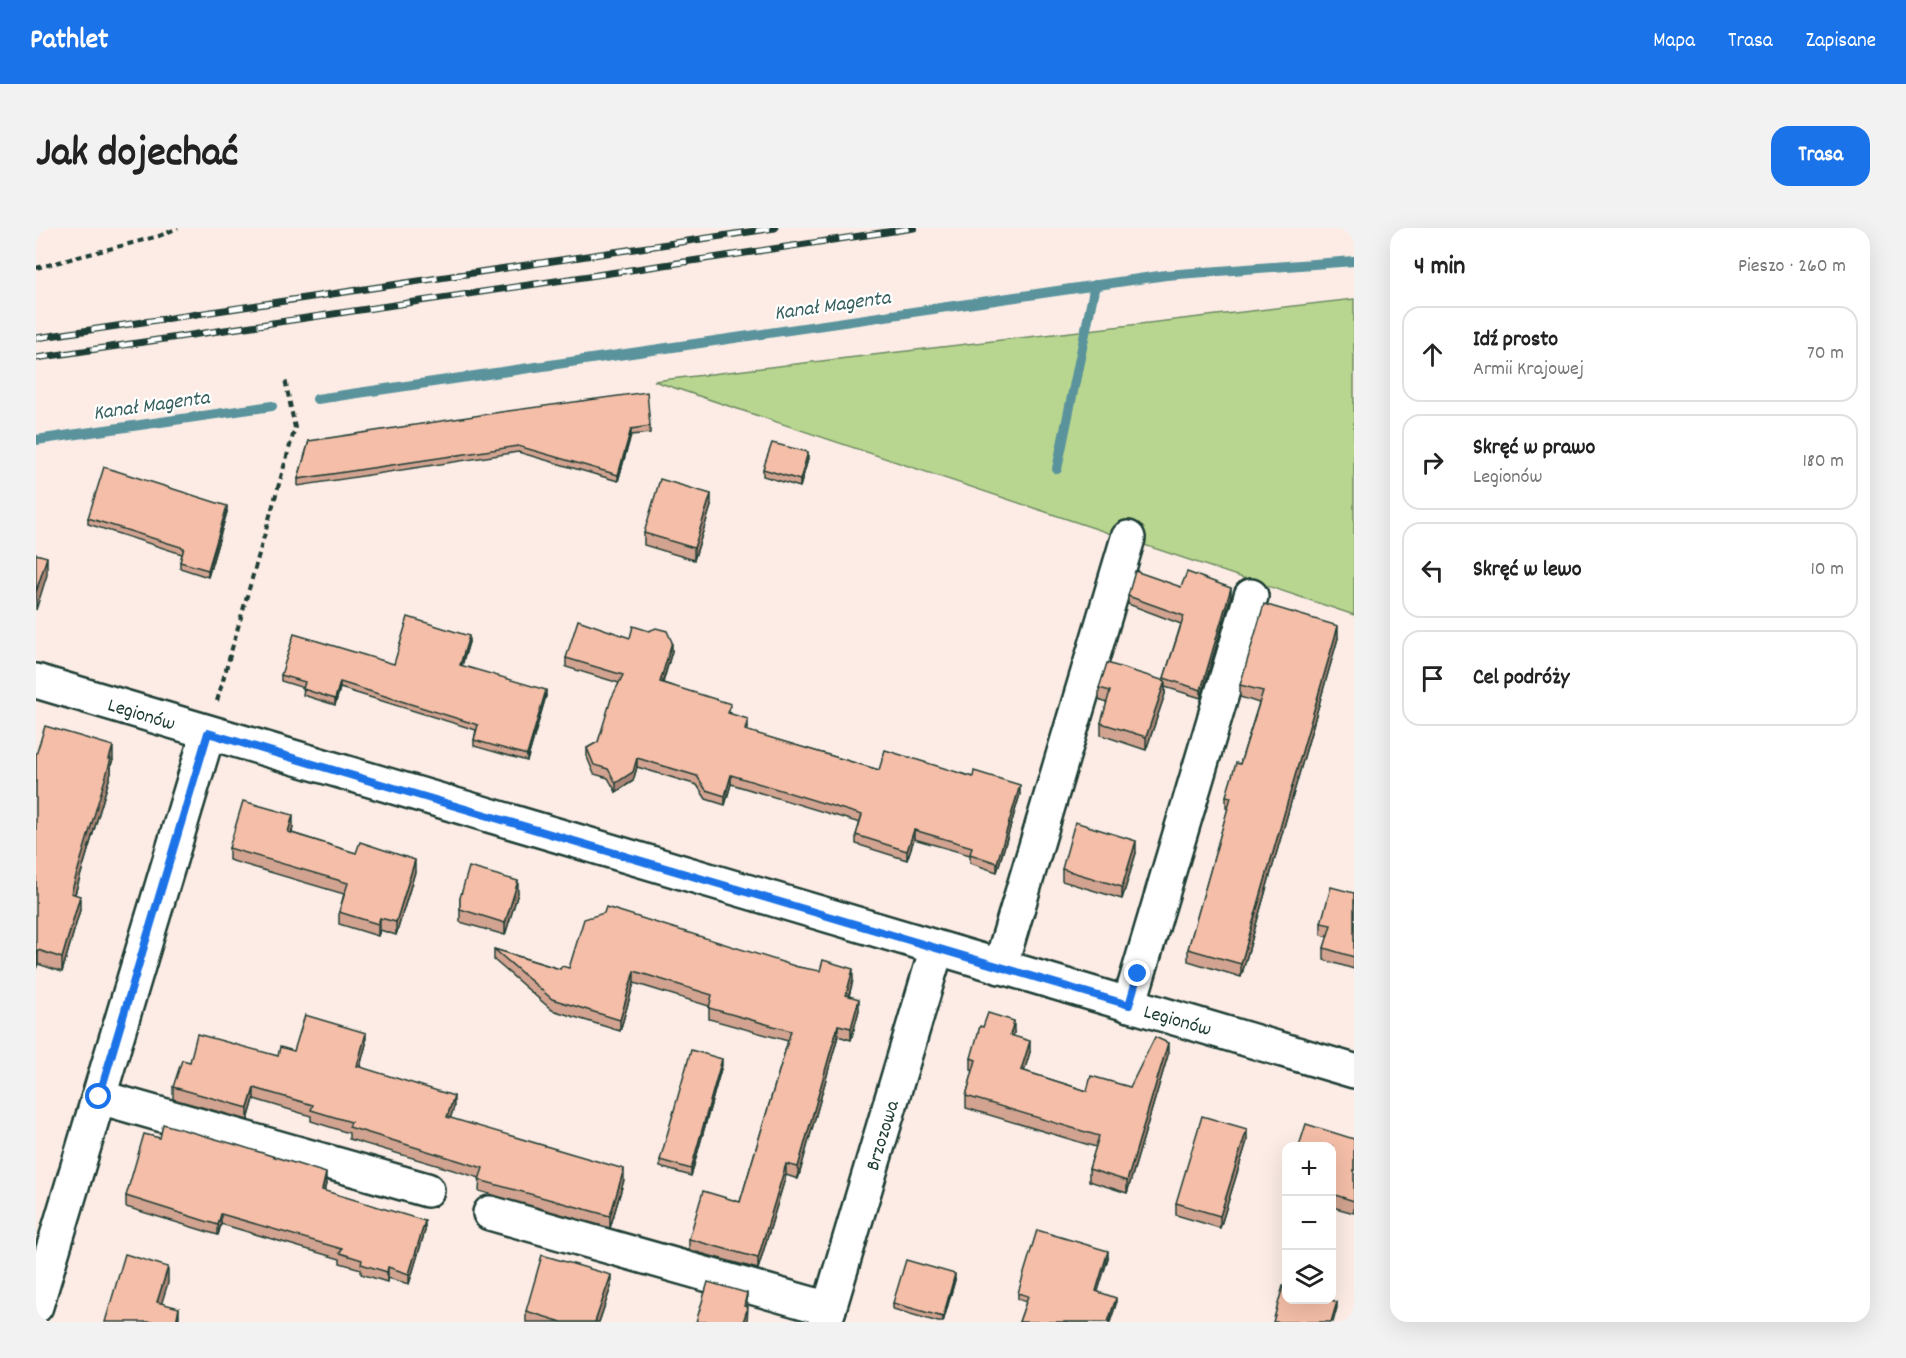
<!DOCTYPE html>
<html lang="pl">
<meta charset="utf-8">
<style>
body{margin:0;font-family:Dekko,sans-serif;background:#f2f2f2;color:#222}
.controls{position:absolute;right:18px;bottom:18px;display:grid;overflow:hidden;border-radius:12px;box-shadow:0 6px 24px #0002}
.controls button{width:54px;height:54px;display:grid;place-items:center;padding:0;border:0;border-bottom:2px solid #e0e0e0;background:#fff;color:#222;font:30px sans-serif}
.stop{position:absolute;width:18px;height:18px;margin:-14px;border:4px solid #1a73e8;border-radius:50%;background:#fff}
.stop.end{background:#1a73e8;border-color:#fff;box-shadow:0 2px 6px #0008}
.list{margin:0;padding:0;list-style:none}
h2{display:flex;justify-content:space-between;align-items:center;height:78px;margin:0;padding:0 24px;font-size:26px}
h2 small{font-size:20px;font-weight:400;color:#767676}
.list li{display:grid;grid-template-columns:39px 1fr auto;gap:18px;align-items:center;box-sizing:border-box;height:96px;margin:0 12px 12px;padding:0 12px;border:2px solid #e0e0e0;border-radius:18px}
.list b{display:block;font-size:22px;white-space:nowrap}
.list p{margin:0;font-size:20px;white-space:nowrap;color:#767676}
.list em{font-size:20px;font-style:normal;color:#767676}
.icon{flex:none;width:33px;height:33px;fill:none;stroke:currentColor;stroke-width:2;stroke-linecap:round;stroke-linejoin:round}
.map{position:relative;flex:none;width:1318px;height:1094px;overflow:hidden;border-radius:18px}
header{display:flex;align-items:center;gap:36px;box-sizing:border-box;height:84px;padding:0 30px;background:#1a73e8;color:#fff}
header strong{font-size:28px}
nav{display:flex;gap:33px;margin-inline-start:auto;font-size:21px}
.intro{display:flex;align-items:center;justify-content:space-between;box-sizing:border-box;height:144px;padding:0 36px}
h1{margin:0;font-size:42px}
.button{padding:15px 27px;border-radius:18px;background:#1a73e8;color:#fff;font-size:21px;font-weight:700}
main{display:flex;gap:36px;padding:0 36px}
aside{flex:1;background:#fff;border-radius:18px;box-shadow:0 6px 24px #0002}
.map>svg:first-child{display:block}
.green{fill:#b8d68f;stroke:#6c8a62;stroke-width:1.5}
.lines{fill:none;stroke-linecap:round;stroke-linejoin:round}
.stream{stroke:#5a939c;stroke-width:10}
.minor-casing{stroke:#1f3d34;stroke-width:38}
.path{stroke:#1f3d34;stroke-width:4;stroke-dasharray:6 4.5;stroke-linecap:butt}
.minor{stroke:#fff;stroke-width:33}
.rail-casing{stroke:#1f3d34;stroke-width:7}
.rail{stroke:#fff;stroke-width:4.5;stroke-dasharray:14;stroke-linecap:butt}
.wall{fill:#d2a390;stroke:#1f3d34;stroke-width:1.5}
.shaded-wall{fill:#ab8576;stroke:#1f3d34;stroke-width:1.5}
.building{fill:#f4bea8;stroke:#1f3d34;stroke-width:1.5}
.route{stroke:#1a73e8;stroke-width:8}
.labels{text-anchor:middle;stroke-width:4.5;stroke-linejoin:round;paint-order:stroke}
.street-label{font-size:20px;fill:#1f3d34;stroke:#fff}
.water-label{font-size:21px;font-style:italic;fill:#38615f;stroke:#fff}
</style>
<header>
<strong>Pathlet</strong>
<nav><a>Mapa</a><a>Trasa</a><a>Zapisane</a></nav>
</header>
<div class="intro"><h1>Jak dojechać</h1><a class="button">Trasa</a></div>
<main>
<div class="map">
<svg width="1318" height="1094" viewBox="0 0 1318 1094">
<rect width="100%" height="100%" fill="#fcece5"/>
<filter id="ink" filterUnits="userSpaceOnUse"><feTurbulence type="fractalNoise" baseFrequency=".0167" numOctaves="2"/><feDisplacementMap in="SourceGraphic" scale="12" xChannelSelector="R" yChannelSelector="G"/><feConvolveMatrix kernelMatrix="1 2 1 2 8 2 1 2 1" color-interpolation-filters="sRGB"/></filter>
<g filter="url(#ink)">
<path class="green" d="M1318,71V387L618,153L717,141Z"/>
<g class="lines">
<g class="stream">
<path d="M281,171L1130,47L1318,33"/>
<path d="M0,212L236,178"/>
<path d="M1021,241L1059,57"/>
</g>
<g class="minor-casing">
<g id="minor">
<path d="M0,453L1318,843"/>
<path d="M964,739L1092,310"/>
<path d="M1093,777L1215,368"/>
<path d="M63,869L391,962"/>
<path d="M454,985L793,1081"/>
<path d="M0,1078L172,505"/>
<path d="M789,1094L901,720"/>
</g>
</g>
<g class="path">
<path d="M0,40L123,8L142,0"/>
<path d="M181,473L259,200L249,151"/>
</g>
<use href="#minor" class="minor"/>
<g class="rail-casing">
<g id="rail">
<path d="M0,110L739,0"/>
<path d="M0,130L878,0"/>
</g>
</g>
<use href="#rail" class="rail"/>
</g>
<g class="wall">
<path d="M614,198V205L595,207L582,253L482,224L262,258V251L273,213Z"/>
<path d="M772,231L764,259L727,248V241Z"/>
<path d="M675,278L658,332L608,317V305Z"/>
<path d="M191,284L172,349L144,340V334L146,326L52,296V290Z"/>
<path d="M1145,359L1195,368L1165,470L1129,459V466L1110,522L1065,507V495L1071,475L1063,472V460L1128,453V450L1145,396L1092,376V368Z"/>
<path d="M594,410L636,423L627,455L695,485V486L712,500L711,503L843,542L984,566L961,644L934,635V627L878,611L871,632L820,616V607L824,595L695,556L689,577L670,571L661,557L601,539L597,553L580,564L572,550L558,546L551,529V520L562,514L583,455L530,439V430Z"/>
<path d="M1302,410L1205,749L1152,733V721L1192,581L1190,580V568L1204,536L1223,475L1204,469V457Z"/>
<path d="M433,414L426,438L510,468L491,533L438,518V512L440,502L304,460L299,477L267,467L268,460L245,453V447L358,436Z"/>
<path d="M0,527L77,532L75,537V545L39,666L44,682L26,744L2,736Z"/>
<path d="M257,599L256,605L379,644L360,707L344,702L342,708L303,696V684L308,666L193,632V620Z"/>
<path d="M1100,625L1086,671L1026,653V641Z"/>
<path d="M482,665L469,707L424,694V670Z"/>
<path d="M1318,665V741L1288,732V720L1292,709L1285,707V695Z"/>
<path d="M458,721L524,741L762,739L817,752L813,768L823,782L815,812L802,808L762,951L750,947L722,1041L653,1022V1011L704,974L752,813L673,791V778L598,755L584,803L516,782L458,732Z"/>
<path d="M978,805L977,808L994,824L988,843L1051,863L1094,859L1132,827L1091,965L1053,953V941L1060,919L930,880V868L937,843L935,842V830Z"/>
<path d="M330,816L324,839L418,879L414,890L588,952L574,1000L443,963L444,950L313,911V905L275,893V888L218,871L212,892L137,871V859L154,834L242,828L258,823Z"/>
<path d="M686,837L655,948L624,939V932Z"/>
<path d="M124,910L290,956L288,963L389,1003L373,1056L352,1050L351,1054L325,1046V1041L304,1035V1031L185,996L182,1007L90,979V968Z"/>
<path d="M1318,911V985L1296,979V918Z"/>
<path d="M1211,913L1184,1000L1140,987V975Z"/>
<path d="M1072,1030L1061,1064L1080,1076L1074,1094H983L990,1074L982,1071V1065Z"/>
<path d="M919,1052L907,1094H902L857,1081V1075Z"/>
<path d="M575,1059L563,1094H490V1083Z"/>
</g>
<g class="shaded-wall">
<path d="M595,201V207L582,253V247Z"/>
<path d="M772,224V231L764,259V252Z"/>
<path d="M675,266V278L658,332V320Z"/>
<path d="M191,278V284L172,349V342Z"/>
<path d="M11,329V347L0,382V364Z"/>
<path d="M1195,360V368L1165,470V462Z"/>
<path d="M1302,398V410L1205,749V736Z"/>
<path d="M433,408V414L424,443V437Z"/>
<path d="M636,414V423L624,463V454Z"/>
<path d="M1129,453V466L1110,522V509Z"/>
<path d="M304,454V460L299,477V471Z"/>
<path d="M510,462V468L491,533V527Z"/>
<path d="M712,491V500L709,511V502Z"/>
<path d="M77,518V532L75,537V545L35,679V665Z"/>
<path d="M601,530V539L597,553L580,564V555Z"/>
<path d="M695,547V556L689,577V568Z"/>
<path d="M984,557V566L961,644V635Z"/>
<path d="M257,587V599L252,617V604Z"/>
<path d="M878,602V611L871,632V623Z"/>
<path d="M1100,613V625L1086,671V659Z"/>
<path d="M379,632V644L360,707V694Z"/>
<path d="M482,653V665L469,707V695Z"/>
<path d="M44,668V682L26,744V730Z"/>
<path d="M344,690V702L342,708V696Z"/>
<path d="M2,722V736L0,741V727Z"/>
<path d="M817,741V752L810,778V767Z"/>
<path d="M598,743V755L584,803V792Z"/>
<path d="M823,771V782L815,812V800Z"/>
<path d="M978,793V805L974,819V807Z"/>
<path d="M802,797V808L762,951V939Z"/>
<path d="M330,805V816L321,849V838Z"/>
<path d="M994,813V824L985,854V842Z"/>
<path d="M1132,815V827L1091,965V953Z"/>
<path d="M686,831V837L655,948V941Z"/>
<path d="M218,860V871L212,892V880Z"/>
<path d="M418,868V879L411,901V889Z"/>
<path d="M1211,901V913L1184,1000V988Z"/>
<path d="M750,936V947L722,1041V1030Z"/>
<path d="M588,941V952L574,1000V988Z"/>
<path d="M290,945V956L286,972V962Z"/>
<path d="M185,986V996L182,1007V997Z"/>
<path d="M389,993V1003L373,1056V1046Z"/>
<path d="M1072,1023V1030L1060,1070V1063Z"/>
<path d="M132,1039V1055L121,1090V1074Z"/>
<path d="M352,1039V1050L351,1054V1044Z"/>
<path d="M919,1046V1052L907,1094V1089Z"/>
<path d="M575,1047V1059L563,1094H559Z"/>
<path d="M711,1065V1077L708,1090V1078Z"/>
<path d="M1080,1070V1076L1074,1094H1072Z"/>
<path d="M1301,1074V1080L1297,1094H1295Z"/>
<path d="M712,1079L711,1094H707Z"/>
<path d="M143,1080V1094H140Z"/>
</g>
<g class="building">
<path d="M611,164L614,198L595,201L582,247L482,218L262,251L273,213L465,184Z"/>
<path d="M736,215L772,224L764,252L727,241Z"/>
<path d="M68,239L191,278L172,342L144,334L148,320L52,290Z"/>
<path d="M624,251L675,266L658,320L608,305Z"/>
<path d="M0,326L11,329L0,364Z"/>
<path d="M1099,343L1145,359L1151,344L1195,360L1165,462L1128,450L1148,388L1092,368Z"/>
<path d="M1228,376L1302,398L1205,736L1152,721L1195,569L1190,568L1200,535L1204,536L1227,463L1204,457Z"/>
<path d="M372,389L433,408L424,437L510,462L491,527L438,512L442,497L304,454L299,471L267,461L269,454L245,447L258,406L358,436Z"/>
<path d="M542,392L594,410L597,398L613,403L620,400L631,403L636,414L624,454L695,476L692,485L712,491L709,502L843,542L849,522L937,549L938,543L984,557L961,635L934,626L936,619L878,602L871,623L820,607L826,587L695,547L689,568L670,562L661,548L601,530L597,544L580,555L572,541L558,537L551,520L562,514L575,471L587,447L530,430Z"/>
<path d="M1071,435L1129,453L1110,509L1065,495L1074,463L1063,460Z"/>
<path d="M9,498L77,518L73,531H75L35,665L44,668L26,730L2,722L0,727V527Z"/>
<path d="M207,573L257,587L252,604L320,625L324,614L379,632L360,694L344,690L342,696L303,684L312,655L193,620Z"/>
<path d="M1039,594L1100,613L1086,659L1026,641Z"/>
<path d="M433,639L482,653L469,695L424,681V670Z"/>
<path d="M1295,659L1318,665V729L1288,720L1295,697L1285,695Z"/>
<path d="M570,679L762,739L784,743L787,732L817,741L810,767L823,771L815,800L802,797L762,939L750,936L722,1030L653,1011L667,963L704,974L755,803L673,780L676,767L598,743L584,792L516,771L458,721L524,741L526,738L533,740L548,691L568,685Z"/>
<path d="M952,785L978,793L974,807L994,813L985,842L1051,863L1055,848L1094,859L1119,809L1132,815L1091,953L1053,941L1063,908L930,868L940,832L935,830L944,798L947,799Z"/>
<path d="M269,787L330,805L321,838L418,868L411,889L588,941L574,988L443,952L447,940L313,899L315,894L275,882L277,877L218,860L212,880L137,859L146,832L154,834L161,806L242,828L244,819L258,823Z"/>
<path d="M655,822L686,831L655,941L624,932Z"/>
<path d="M1166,888L1211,901L1184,988L1140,975Z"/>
<path d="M127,896L201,917L290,945L286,962L389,993L373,1046L352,1039L351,1044L325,1036L326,1032L304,1025L306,1021L185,986L182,997L90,968L108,906L124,910Z"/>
<path d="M1270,896L1318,911V973L1296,966V918H1263Z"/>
<path d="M1001,1002L1072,1023L1060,1063L1080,1070L1072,1094H983L992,1068L982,1065Z"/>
<path d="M89,1026L132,1039L121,1074L143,1080L140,1094H69Z"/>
<path d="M506,1027L575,1047L559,1094H526L490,1083Z"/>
<path d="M870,1032L919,1046L907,1089L857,1075Z"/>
<path d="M672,1054L711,1065L708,1078L712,1079L707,1094H660Z"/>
<path d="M1247,1058L1251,1059V1071H1293L1301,1074L1295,1094H1237Z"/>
</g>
</g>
<g class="lines" filter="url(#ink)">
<path class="route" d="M63,869L172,505L1093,777L1102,746"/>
</g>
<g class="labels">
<g class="street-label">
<text transform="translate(106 485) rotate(17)" y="7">Legionów</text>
<text transform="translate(1142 791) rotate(16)" y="7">Legionów</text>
<text transform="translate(845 907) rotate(-73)" y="7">Brzozowa</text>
</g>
<g class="water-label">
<text transform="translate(796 76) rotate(-8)" y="7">Kanał Magenta</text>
<text transform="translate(115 176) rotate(-8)" y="7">Kanał Magenta</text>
</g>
</g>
</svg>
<div class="controls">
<button>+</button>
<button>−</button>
<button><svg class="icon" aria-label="layers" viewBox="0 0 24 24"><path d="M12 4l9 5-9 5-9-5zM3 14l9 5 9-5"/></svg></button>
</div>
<div class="stop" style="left:63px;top:869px"></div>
<div class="stop end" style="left:1102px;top:746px"></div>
</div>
<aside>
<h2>4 min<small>Pieszo · 260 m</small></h2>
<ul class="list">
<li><svg class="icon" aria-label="ahead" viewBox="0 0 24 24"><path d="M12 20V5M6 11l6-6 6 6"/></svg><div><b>Idź prosto</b><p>Armii Krajowej</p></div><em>70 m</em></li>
<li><svg class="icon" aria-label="right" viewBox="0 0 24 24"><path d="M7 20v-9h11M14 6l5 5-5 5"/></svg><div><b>Skręć w prawo</b><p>Legionów</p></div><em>180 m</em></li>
<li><svg class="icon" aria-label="left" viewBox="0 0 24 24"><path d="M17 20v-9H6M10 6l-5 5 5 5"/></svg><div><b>Skręć w lewo</b></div><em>10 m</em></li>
<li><svg class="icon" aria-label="arrive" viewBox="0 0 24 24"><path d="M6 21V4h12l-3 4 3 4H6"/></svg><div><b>Cel podróży</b></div></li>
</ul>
</aside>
</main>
